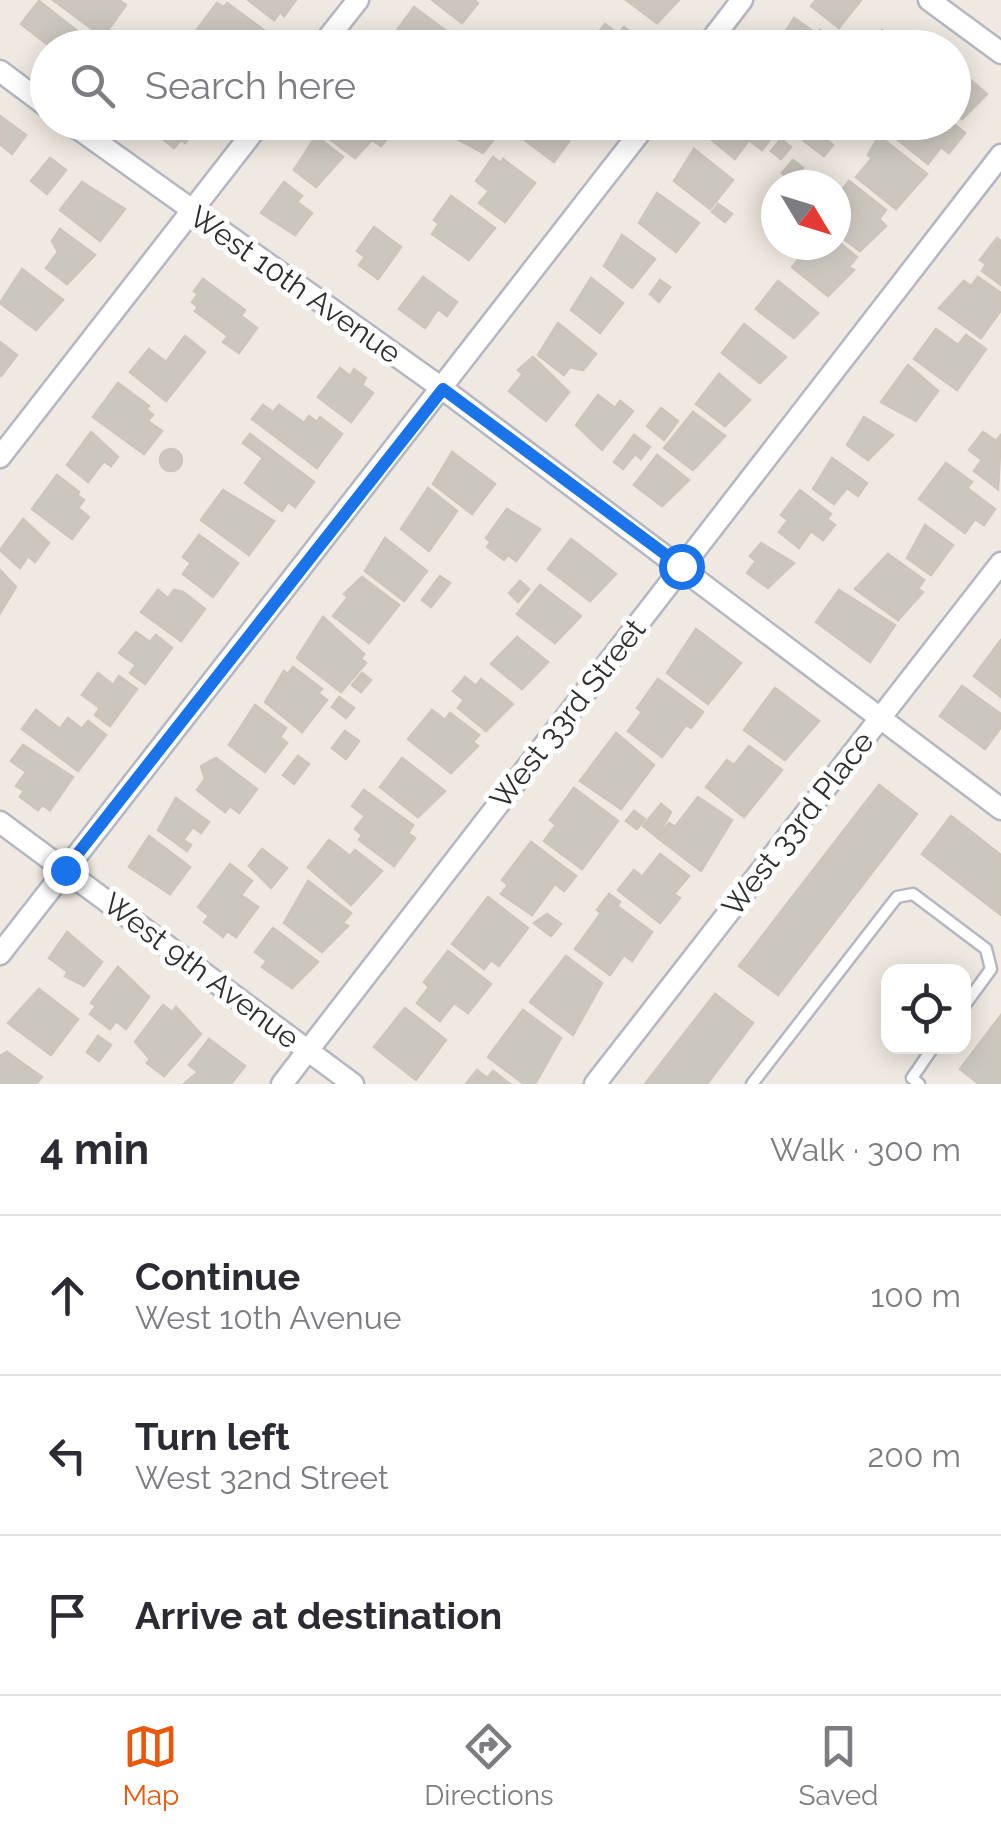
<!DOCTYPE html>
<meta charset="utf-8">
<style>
body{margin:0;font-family:Raleway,sans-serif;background:#f2f2f3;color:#2b2b33}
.controls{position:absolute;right:30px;bottom:30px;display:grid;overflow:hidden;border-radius:20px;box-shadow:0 5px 25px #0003}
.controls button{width:90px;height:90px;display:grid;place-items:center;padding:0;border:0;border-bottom:2px solid #e1e1e2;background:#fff;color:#2b2b33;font:50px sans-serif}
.compass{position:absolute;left:761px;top:170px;width:90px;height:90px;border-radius:50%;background:#fff;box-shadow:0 5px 25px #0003;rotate:128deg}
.stop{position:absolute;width:30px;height:30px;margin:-22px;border:8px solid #1a73e8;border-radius:50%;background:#fff}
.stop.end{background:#1a73e8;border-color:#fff;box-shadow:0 2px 10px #0008}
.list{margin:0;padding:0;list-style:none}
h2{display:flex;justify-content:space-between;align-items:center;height:130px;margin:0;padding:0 40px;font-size:42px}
h2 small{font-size:32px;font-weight:400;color:#7c7c81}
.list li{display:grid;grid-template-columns:65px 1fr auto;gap:30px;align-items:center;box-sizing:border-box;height:160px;padding:0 40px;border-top:2px solid #e1e1e2}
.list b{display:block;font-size:38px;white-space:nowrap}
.list p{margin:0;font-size:32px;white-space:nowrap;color:#7c7c81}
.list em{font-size:32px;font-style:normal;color:#7c7c81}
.icon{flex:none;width:55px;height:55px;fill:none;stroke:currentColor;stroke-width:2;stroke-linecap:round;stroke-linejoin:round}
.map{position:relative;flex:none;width:1001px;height:1084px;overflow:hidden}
.search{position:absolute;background:#fff;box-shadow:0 5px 25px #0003;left:30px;right:30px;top:30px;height:110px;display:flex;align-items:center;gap:25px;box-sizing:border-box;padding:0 35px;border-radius:55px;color:#7c7c81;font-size:38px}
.sheet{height:610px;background:#fff}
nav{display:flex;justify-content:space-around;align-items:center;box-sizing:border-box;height:140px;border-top:2px solid #e1e1e2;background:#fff;font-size:28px;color:#7c7c81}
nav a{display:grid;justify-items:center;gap:5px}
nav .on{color:#ea580c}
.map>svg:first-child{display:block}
.building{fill:#cbc7bf;stroke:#cbc5ba;stroke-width:2.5}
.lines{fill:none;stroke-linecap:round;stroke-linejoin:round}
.lane-casing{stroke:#b4b7c1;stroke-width:15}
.street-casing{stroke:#b4b7c1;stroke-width:25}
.lane{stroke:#fff;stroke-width:10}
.street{stroke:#fff;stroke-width:20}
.route{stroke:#1a73e8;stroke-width:12}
.labels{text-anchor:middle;stroke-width:10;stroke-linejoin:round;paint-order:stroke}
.street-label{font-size:30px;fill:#2e2e2e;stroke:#fff}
</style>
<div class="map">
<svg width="1001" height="1084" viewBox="0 0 1001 1084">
<rect width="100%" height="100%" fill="#efe9e1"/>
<g class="building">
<path d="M53,0H119L126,5L103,37Z"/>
<path d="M248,0H296L284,16L280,12L274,20Z"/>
<path d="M432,0H475L478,3L462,23Z"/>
<path d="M626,0H679L657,23Z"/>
<path d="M816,0H861L839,28L811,6Z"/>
<path d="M39,1L95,45L94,48H52L21,24Z"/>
<path d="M217,3L224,7L227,3L269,34L259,48H219L196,31Z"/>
<path d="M414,7L469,48H397L399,43L392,37Z"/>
<path d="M794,18L817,34L820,30L838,44L776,48Z"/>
<path d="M605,24L618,34L624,27L646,44L643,48H593L589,45Z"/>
<path d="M882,30L900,44L903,40L912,48H869Z"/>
<path d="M954,66L987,94L962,119L954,113Z"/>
<path d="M0,116L26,135L12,154L0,144Z"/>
<path d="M142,122H201L185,143L181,140L174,148Z"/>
<path d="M332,122H390L396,127L381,146L372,140L355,158L323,134Z"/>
<path d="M463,122H483L498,134L483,153L452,136Z"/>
<path d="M521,122H545L569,141L554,162L514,132Z"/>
<path d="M717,122H770L778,129L762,150L749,140L735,159L707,136Z"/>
<path d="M896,122H951L965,133L949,153L941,147L928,164L888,132Z"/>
<path d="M813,130L833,145L824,156L804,141Z"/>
<path d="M316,136L343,157L316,187L294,170Z"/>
<path d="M879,136L927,174L896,209L856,177L872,158L868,155Z"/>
<path d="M781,139L791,147L781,159L771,151Z"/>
<path d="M694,149L733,180L710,209L674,181Z"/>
<path d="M493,157L501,163L503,159L535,183L505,222L479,203L489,191L476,181Z"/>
<path d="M50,158L66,170L47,194L31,181Z"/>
<path d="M793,160L803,168L792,181L782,173Z"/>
<path d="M849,181L886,210L879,219L886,226L860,251L836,233V189L842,190Z"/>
<path d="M82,182L125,209L100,241L60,210Z"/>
<path d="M284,182L302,196L297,202L312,213L295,235L261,213Z"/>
<path d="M657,193L699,223L676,252L639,223Z"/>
<path d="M451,196L495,228L469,260L432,234L439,224L434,220Z"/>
<path d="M718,204L732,214L725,222L712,212Z"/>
<path d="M374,227L401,247L378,279L359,265L365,257L357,251Z"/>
<path d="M60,229L95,255L67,284L46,268L58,252L52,241Z"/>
<path d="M622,235L655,259L632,288L604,266Z"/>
<path d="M997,238L1001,241V285L982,271L986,264L980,260Z"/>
<path d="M836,240L857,257L849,267L854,270L828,296L792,267L805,252L796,245H836Z"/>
<path d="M22,269L63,300L36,330L0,303Z"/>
<path d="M423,277L457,302L447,316L438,309L425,328L399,309Z"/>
<path d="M978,277L1001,293V310L981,338L939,308L964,281L971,286Z"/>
<path d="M591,278L623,303L600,333L571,310Z"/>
<path d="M203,279L245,310L241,316L257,328L239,353L223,342L228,336L195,311L198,307L192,302L198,294L194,291Z"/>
<path d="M660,280L670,287L659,302L650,294Z"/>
<path d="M778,281L818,313L794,338L756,309Z"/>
<path d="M558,323L596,354L583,370L570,367L564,375L538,355Z"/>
<path d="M744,324L786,357L760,383L722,353Z"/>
<path d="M936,329L958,345L966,335L986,349L957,390L914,359Z"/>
<path d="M185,336L205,352L166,401L130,372L149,349L166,362Z"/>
<path d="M0,342L17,355L1,376L0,375Z"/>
<path d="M533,357L569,392L546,421L509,391L523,374L518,370Z"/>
<path d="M908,365L938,391L916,421L881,402Z"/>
<path d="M340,368L350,376L354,369L366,378L362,385L373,393L351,422L318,397Z"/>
<path d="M719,374L750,400L725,426L696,404Z"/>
<path d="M118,383L149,406L146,409L153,415L148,421L162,431L144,454L93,417Z"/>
<path d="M598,395L615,408L620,401L633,411L602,450L576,425Z"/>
<path d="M263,405L273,412L279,405L304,423L309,416L317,422L320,417L342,434L317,468L252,419Z"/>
<path d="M661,408L678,421L664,440L647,426Z"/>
<path d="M693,412L725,436L693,470L664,448Z"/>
<path d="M864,417L893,435L868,460L847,445Z"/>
<path d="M91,432L118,457L111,466L104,461L88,482L67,465Z"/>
<path d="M983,432L996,441L1001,435L998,489L974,471L982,460L969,450Z"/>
<path d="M250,434L314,482L295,507L288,502L282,511L245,483L263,458L243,443Z"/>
<path d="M634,435L650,447L641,459L635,454L623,469L614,462Z"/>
<circle cx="171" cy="460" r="11"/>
<path d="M452,452L495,484L472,514L433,484Z"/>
<path d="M657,455L689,480L662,506L634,485Z"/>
<path d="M832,458L867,483L858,496L847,488L834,504L813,489Z"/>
<path d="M946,463L972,482L967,488L995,509L984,525L975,519L965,533L919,499Z"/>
<path d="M57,475L79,492L77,495L84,500L78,508L89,517L72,539L32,509Z"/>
<path d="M428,488L457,511L429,551L401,529Z"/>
<path d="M223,490L274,521L249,555L201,520Z"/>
<path d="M800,490L831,514L827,519L835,525L823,540L811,531L799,548L779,532L788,520L781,515Z"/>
<path d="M507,509L540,529L516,561L508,555L504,560L487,547L491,542L486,538Z"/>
<path d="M23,519L49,543L35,562L28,556L20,568L0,550Z"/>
<path d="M925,525L953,545L931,575L907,558Z"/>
<path d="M199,535L238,563L213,597L183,574L191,563L183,557Z"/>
<path d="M385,538L427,571L404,601L365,571Z"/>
<path d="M571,539L616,574L590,601L548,569Z"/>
<path d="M761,543L794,563L768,588L747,573L756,561L750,556Z"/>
<path d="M888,554L924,580L918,589L923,592L898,620L855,589Z"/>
<path d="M0,570L16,587L0,613Z"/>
<path d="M440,576L450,583L431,607L422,600Z"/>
<path d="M362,577L399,605L369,643L333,616L348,597L344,594Z"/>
<path d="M520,581L529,589L518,602L509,593Z"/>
<path d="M540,585L581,616L555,643L517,614Z"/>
<path d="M158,590L168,598L174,590L183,592L205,609L181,641L141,612Z"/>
<path d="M839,590L895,625L870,662L816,622Z"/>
<path d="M323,617L364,654L361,659L366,663L341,692L297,658Z"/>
<path d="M696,629L741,663L708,704L667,673Z"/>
<path d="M136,632L150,642L156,635L172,648L145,684L130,673L136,665L119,653Z"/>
<path d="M517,637L548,662L522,689L491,664Z"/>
<path d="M1001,640V697L974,676Z"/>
<path d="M293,667L322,689L318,693L327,700L302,732L265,702L284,671L288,674Z"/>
<path d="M98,673L113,685L119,676L137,689L110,726L95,715L100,708L82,695Z"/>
<path d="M362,673L371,680L361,692L352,685Z"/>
<path d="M465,677L476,686L481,679L513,704L486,731L458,708L464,700L453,691Z"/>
<path d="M658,679L703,712L691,728L686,725L662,757L628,731L642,712L637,708Z"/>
<path d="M962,686L1001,714V727L985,749L940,716Z"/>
<path d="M775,688L819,721L785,760L744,730Z"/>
<path d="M339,697L354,708L346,718L332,707Z"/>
<path d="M255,705L286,728L280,737L287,743L265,772L229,745Z"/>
<path d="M36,710L60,729L68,718L82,729L88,721L106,735L78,771L22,729Z"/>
<path d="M432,710L445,720L450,713L479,735L473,742L478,746L451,773L408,739Z"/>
<path d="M345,731L359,741L346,759L332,748Z"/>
<path d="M616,733L654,765L621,809L580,781Z"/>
<path d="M23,745L73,777L50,810L42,805L38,810L20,797L24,791L16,786L26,772L11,761Z"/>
<path d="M749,746L782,770L744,817L706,787L727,760L734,765Z"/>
<path d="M298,756L309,764L294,784L283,775Z"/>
<path d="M216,758L257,789L239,813L230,806L225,812L197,790L205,779L201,766Z"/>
<path d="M402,758L445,791L418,817L380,787Z"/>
<path d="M879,785L917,814L778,995L739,966Z"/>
<path d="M574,788L618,821L582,869L544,841L556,825L550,820Z"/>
<path d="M364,790L413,825L408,833L415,838L394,866L359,840L362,835L355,829L365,816L352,806Z"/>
<path d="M698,797L732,820L701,871L658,838L669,823L675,827Z"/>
<path d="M176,798L209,822L201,833L193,827L183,840L191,845L187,851L158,830Z"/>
<path d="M661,804L671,812L657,837L643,826Z"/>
<path d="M634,811L645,819L637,829L626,821Z"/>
<path d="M951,816L1001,855V915L922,854Z"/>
<path d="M149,836L190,867L170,894L129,867Z"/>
<path d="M329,840L350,856L355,850L382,871L351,905L308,867Z"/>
<path d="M531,842L576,876L564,891L555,884L532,915L501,894L508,885L502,880Z"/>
<path d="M262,849L287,868L271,888L249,866Z"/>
<path d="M660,854L689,876L674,894L680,898L660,923L618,890L634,870L642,877Z"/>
<path d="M230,864L252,881L241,895L258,907L236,937L227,931L223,937L204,922L209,916L198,907Z"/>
<path d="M308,881L351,913L343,923L348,926L322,952L284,923Z"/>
<path d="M609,894L620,902L617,906L652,932L632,961L624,955L610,975L575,949L601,913L597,910Z"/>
<path d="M488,897L528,928L499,966L491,960L484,969L452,944Z"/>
<path d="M547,914L561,924L551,936L534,923Z"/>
<path d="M273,928L318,962L292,988L262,967L267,961L255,952Z"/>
<path d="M67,932L102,962L84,986L65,976L68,972L49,958Z"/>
<path d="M448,951L491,984L468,1013L454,1003L440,1021L417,1003L429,987L424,982Z"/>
<path d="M566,956L602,983L573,1035L530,1002Z"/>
<path d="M118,967L149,997L126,1029L116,1021L110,1029L90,1014L96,1006L91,1003Z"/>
<path d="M39,989L78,1019L51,1055L8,1023Z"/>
<path d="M715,994L753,1023L707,1084H645Z"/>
<path d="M163,1005L172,1012L176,1007L201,1034L164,1076L147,1063L150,1059L135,1042Z"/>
<path d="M405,1008L446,1040L416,1080L374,1047Z"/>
<path d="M523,1010L561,1038L535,1084H524L488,1057Z"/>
<path d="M1001,1015V1084H979L960,1069Z"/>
<path d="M98,1036L111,1045L99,1061L87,1052Z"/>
<path d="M209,1039L245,1066L231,1084H213L212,1077L210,1084H184L198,1072L189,1065Z"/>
<path d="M7,1052L42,1077L36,1084H0V1056Z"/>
<path d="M477,1070L487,1078L493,1071L510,1084H466Z"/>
</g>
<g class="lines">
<g class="lane-casing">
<g id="lane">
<path d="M752,1084L897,897L913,894L986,949L991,969L964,1006"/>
<path d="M919,1084L912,1078L934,1046"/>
</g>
</g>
<g class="street-casing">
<g id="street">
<path d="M929,0L1001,53"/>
<path d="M320,48L358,0"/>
<path d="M705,48L742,0"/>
<path d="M0,71L48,107"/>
<path d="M69,122L443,389L1001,809"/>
<path d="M0,457L261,122"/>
<path d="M0,822L353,1084"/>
<path d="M0,954L648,122"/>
<path d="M282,1084L1001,155"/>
<path d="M595,1084L1001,563"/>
</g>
</g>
<use href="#lane" class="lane"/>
<use href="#street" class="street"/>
</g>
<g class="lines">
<path class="route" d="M65,870L443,389L681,566"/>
</g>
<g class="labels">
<g class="street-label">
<text transform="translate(295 285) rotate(35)" y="10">West 10th Avenue</text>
<text transform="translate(568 714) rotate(-52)" y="10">West 33rd Street</text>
<text transform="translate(798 824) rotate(-52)" y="10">West 33rd Place</text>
<text transform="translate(201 971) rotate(37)" y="10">West 9th Avenue</text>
</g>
</g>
</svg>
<div class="controls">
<button><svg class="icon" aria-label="locate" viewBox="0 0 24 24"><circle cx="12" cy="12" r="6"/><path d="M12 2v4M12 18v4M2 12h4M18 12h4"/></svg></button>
</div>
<svg class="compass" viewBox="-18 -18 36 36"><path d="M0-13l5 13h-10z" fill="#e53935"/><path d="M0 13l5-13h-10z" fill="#7c7c81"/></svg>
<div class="stop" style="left:681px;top:566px"></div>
<div class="stop end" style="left:65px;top:870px"></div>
<div class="search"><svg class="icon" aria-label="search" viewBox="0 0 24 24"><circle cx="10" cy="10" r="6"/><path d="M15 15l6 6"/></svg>Search here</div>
</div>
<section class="sheet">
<h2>4 min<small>Walk · 300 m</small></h2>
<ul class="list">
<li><svg class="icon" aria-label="ahead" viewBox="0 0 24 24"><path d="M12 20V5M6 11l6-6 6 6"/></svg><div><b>Continue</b><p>West 10th Avenue</p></div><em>100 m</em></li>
<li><svg class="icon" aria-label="left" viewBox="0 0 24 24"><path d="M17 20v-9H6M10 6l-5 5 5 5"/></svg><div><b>Turn left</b><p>West 32nd Street</p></div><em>200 m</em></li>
<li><svg class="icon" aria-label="arrive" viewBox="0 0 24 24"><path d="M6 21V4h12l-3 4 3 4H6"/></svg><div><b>Arrive at destination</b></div></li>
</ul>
</section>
<nav>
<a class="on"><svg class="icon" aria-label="map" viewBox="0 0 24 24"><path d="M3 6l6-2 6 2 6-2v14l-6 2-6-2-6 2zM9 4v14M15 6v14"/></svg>Map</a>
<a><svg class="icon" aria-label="directions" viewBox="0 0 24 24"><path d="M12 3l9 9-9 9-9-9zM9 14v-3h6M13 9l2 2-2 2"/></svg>Directions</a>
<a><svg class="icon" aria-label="saved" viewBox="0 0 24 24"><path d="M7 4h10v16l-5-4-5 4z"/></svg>Saved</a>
</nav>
